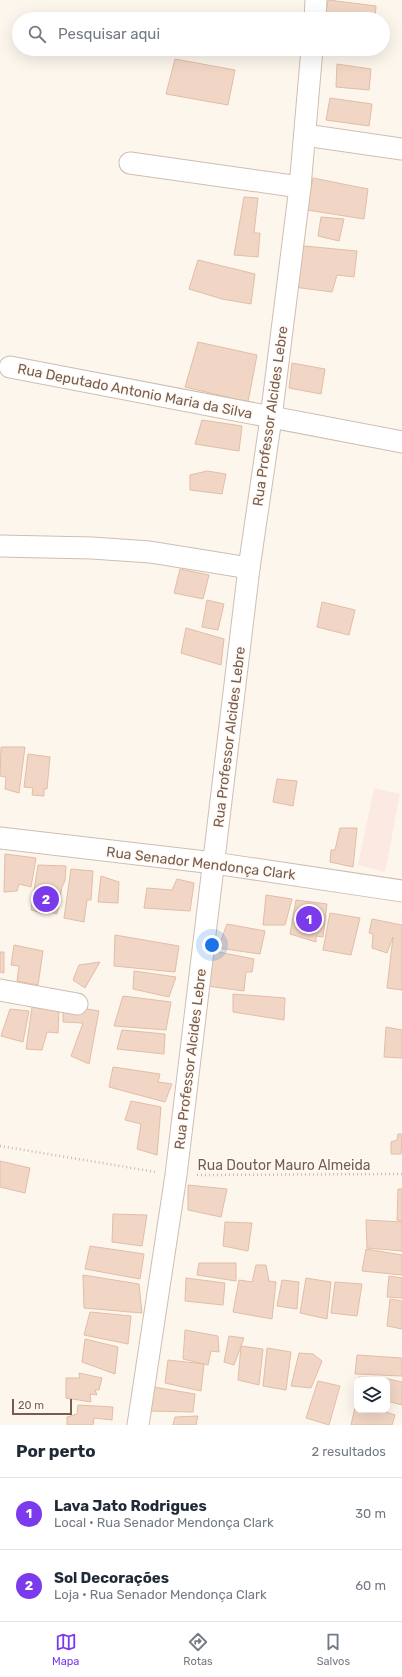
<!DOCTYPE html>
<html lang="pt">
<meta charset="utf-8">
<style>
body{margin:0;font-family:Rubik,sans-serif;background:#f6f6f7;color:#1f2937}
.controls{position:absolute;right:12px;bottom:12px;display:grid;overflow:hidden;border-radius:8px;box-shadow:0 4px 16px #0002}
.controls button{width:36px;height:36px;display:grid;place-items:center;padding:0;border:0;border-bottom:1px solid #e0e1e3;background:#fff;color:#1f2937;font:20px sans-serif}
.scale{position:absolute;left:12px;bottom:10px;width:60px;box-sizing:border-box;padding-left:4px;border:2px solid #785d4f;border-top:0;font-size:11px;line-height:14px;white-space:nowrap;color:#785d4f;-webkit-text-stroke:3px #fffaf3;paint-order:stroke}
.you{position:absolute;left:212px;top:945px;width:14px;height:14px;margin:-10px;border:3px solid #fff;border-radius:50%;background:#1a73e8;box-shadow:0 0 0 6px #1a73e833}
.badge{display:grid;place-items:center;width:26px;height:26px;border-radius:50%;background:#7c3aed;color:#fff;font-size:13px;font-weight:700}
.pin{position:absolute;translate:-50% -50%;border:2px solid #fff;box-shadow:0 1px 4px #0006}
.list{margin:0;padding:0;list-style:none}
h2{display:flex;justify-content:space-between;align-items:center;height:52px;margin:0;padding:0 16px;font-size:17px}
h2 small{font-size:13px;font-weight:400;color:#747a83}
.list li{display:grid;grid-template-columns:26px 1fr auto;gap:12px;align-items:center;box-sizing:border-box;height:72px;padding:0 16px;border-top:1px solid #e0e1e3}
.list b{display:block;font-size:15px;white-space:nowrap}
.list p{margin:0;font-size:13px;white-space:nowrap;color:#747a83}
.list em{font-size:13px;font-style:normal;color:#747a83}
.icon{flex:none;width:22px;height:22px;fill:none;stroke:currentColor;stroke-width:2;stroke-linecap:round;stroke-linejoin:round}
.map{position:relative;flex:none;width:402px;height:1425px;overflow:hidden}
.search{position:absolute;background:#fff;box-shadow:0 4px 16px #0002;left:12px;right:12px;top:12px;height:44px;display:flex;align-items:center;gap:10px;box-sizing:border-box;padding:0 14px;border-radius:22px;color:#747a83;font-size:15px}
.sheet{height:196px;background:#fff}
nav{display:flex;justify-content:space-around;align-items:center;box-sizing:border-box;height:56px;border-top:1px solid #e0e1e3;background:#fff;font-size:11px;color:#747a83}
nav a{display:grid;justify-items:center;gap:2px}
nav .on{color:#7c3aed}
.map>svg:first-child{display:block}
.commercial{fill:#fce9e1}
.building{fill:#f1d6c5;stroke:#e3bda5}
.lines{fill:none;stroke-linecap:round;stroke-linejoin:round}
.minor-casing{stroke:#cfbeb1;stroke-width:23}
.path{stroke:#d7b9a7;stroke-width:2.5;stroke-dasharray:1 3;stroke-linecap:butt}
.minor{stroke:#fff;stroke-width:21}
.labels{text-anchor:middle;stroke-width:3;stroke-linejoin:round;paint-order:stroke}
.street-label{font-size:14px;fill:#785d4f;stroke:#fffaf3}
</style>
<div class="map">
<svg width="402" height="1425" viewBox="0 0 402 1425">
<rect width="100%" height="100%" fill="#fcf6ed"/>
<path class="commercial" d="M374,788L400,794L385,872L358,865Z"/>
<g class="building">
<path d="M328,0L376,6L375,19H325Z"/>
<path d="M175,59L235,70L228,105L166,94Z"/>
<path d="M337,64L371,69L369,90L336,87Z"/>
<path d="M330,98L372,104L369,126L326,120Z"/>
<path d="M313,178L368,189L364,219L307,210Z"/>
<path d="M244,197L258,198L254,233H260L258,257L234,255Z"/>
<path d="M321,217L344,219L339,241L318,236Z"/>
<path d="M304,246L357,251L354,277L337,275L332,292L294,287Z"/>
<path d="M198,260L255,274L251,304L222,299L189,289Z"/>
<path d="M198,342L257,355L248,402L185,387Z"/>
<path d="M292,363L325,369L321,394L289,388Z"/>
<path d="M202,420L242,426L239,451L195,444Z"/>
<path d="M207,471L226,474L222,494L190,490V475Z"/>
<path d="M180,569L209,575L203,599L174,593Z"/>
<path d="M207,600L224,604L218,630L202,627Z"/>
<path d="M322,602L355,610L349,635L317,627Z"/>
<path d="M186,628L224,639L221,665L181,653Z"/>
<path d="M1,747H25L19,793L5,789L6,777L0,776Z"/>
<path d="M28,754L50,757L47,789H44V796L32,795L33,788L24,787Z"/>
<path d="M277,779L297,781L293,806L273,802Z"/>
<path d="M340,828H357L353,867L330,862L331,850H335Z"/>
<path d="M5,854L36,858L31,887L19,884L17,891L4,892Z"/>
<path d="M38,865L66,866L65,881L62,887L57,914L43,910L42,913L31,910Z"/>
<path d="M71,869L93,871L91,900H87L84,922L64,918Z"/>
<path d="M101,876L119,882L118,903L98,902Z"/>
<path d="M177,879L194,883L190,911L144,908L147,888L172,890Z"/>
<path d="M266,895L292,899L285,925H263Z"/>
<path d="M296,900L327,904L323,937L316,936V942L290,934Z"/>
<path d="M330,913L360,918L351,955L323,950Z"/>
<path d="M372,919L402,925V990L387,988L393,937L387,953L372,948L373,934L369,933Z"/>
<path d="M227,924L265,931L260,954L218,948Z"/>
<path d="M115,935L179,946L175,972L114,966Z"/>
<path d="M14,945L43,951L38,985L17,981L19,966L11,965Z"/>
<path d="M214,951L254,959L252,972H246L244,991L207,986Z"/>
<path d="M0,952H4V973L0,972Z"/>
<path d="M100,962L85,988L73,980L79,965Z"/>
<path d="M134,971L176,977L169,997L133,989Z"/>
<path d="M233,994L285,998L284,1020L233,1012Z"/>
<path d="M123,996L171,1002L166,1030L114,1026Z"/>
<path d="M63,1005L99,1011L89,1064L71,1056L83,1023L63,1022Z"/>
<path d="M32,1007L59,1011L58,1033L47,1032L42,1050L26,1049Z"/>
<path d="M10,1009L29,1011L23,1042L1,1036Z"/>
<path d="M386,1027L402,1030V1058L384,1057Z"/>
<path d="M122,1030L165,1034L164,1054L117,1049Z"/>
<path d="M113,1067L160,1074L158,1082L172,1084L165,1102L109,1087Z"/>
<path d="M131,1101L161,1107L157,1155L137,1149L141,1124L125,1120Z"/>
<path d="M398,1134H402L401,1154H391V1142L397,1140Z"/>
<path d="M0,1161L30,1168L25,1193L0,1187Z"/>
<path d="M188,1185L227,1189L221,1217L188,1210Z"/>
<path d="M398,1189H402V1221L397,1220Z"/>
<path d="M113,1214L147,1215L142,1246L112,1242Z"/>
<path d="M366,1220L402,1222V1251L367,1248Z"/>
<path d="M225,1222L252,1223L248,1251L223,1246Z"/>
<path d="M90,1246L144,1254L140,1279L85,1269Z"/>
<path d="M366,1249L402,1255V1275L362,1271Z"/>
<path d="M199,1263H236V1281L197,1275Z"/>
<path d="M256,1265H266L269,1281L276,1282L272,1319L233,1312L239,1280L252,1282Z"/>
<path d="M83,1275L139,1284L142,1313L84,1308Z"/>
<path d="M389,1276L402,1278V1298L387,1297Z"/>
<path d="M186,1278L225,1283L223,1305L185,1301Z"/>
<path d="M306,1278L331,1282L327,1319L300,1313Z"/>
<path d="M282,1280L299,1282L297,1309L277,1306Z"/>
<path d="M335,1282L362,1284L357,1316L331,1313Z"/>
<path d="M390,1299L402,1301V1329L387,1326Z"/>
<path d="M90,1312L131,1316L128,1344L84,1335Z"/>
<path d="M185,1330L218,1336L219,1352L211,1351L208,1365L183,1359Z"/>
<path d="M229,1336L244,1338L234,1365L224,1362Z"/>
<path d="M85,1339L118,1347L115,1374L82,1362Z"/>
<path d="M241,1346L263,1349L259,1385L238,1380Z"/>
<path d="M267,1348L291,1352L286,1390L263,1386Z"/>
<path d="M299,1353L313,1354L322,1361L311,1388L291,1386Z"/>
<path d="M357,1355L402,1358V1376L355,1374Z"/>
<path d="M168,1360L204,1364L201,1391L165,1383Z"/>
<path d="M79,1373L102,1378L99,1390H95L97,1395L90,1394L91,1402L66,1398V1378H80Z"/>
<path d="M359,1377L384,1378L402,1382V1405L387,1401V1380H358Z"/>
<path d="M318,1381L340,1386L329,1425L306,1418Z"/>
<path d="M154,1387L195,1394L193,1412L150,1411Z"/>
<path d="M356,1403L357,1410H379L395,1415L392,1425H351Z"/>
<path d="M78,1405L113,1407L112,1420L94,1418L93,1425H67V1417L77,1414Z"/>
<path d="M198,1416L196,1425H173L175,1417Z"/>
</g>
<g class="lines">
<g class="minor-casing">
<g id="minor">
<path d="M315,19L316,0"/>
<path d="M305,135L402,149"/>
<path d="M130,163L300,187"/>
<path d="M10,367L402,442"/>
<path d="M0,546L92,548L150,552L249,568"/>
<path d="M0,838L214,863L402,891"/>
<path d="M0,990L77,1004"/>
<path d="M138,1425L176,1175L249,568L271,418L300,187L312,49"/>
</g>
</g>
<g class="path">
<path d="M0,1146L156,1172"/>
<path d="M197,1175L402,1174"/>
</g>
<use href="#minor" class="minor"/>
</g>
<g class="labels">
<g class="street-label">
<text transform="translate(135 391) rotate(11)" y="5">Rua Deputado Antonio Maria da Silva</text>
<text transform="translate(270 416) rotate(-82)" y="5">Rua Professor Alcides Lebre</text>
<text transform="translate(229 737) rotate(-83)" y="5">Rua Professor Alcides Lebre</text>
<text transform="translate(201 863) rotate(7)" y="5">Rua Senador Mendonça Clark</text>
<text transform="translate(190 1059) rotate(-83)" y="5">Rua Professor Alcides Lebre</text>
<text x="284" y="1170">Rua Doutor Mauro Almeida</text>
</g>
</g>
</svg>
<div class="controls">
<button><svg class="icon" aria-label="layers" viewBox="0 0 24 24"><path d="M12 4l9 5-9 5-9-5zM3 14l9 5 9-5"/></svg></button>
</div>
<div class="scale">20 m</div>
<div class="you"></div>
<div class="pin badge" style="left:309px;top:919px">1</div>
<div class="pin badge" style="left:46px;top:899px">2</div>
<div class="search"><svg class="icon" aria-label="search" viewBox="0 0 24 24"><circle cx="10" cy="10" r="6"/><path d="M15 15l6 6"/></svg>Pesquisar aqui</div>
</div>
<section class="sheet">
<h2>Por perto<small>2 resultados</small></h2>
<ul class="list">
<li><span class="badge">1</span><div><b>Lava Jato Rodrigues</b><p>Local · Rua Senador Mendonça Clark</p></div><em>30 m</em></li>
<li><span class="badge">2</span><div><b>Sol Decorações</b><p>Loja · Rua Senador Mendonça Clark</p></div><em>60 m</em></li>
</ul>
</section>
<nav>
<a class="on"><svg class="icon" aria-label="map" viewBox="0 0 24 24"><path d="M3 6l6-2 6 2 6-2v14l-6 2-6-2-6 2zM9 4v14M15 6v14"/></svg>Mapa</a>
<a><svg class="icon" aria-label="directions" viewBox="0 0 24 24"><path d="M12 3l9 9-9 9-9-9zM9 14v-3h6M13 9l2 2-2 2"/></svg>Rotas</a>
<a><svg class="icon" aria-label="saved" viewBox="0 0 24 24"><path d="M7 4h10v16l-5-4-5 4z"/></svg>Salvos</a>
</nav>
